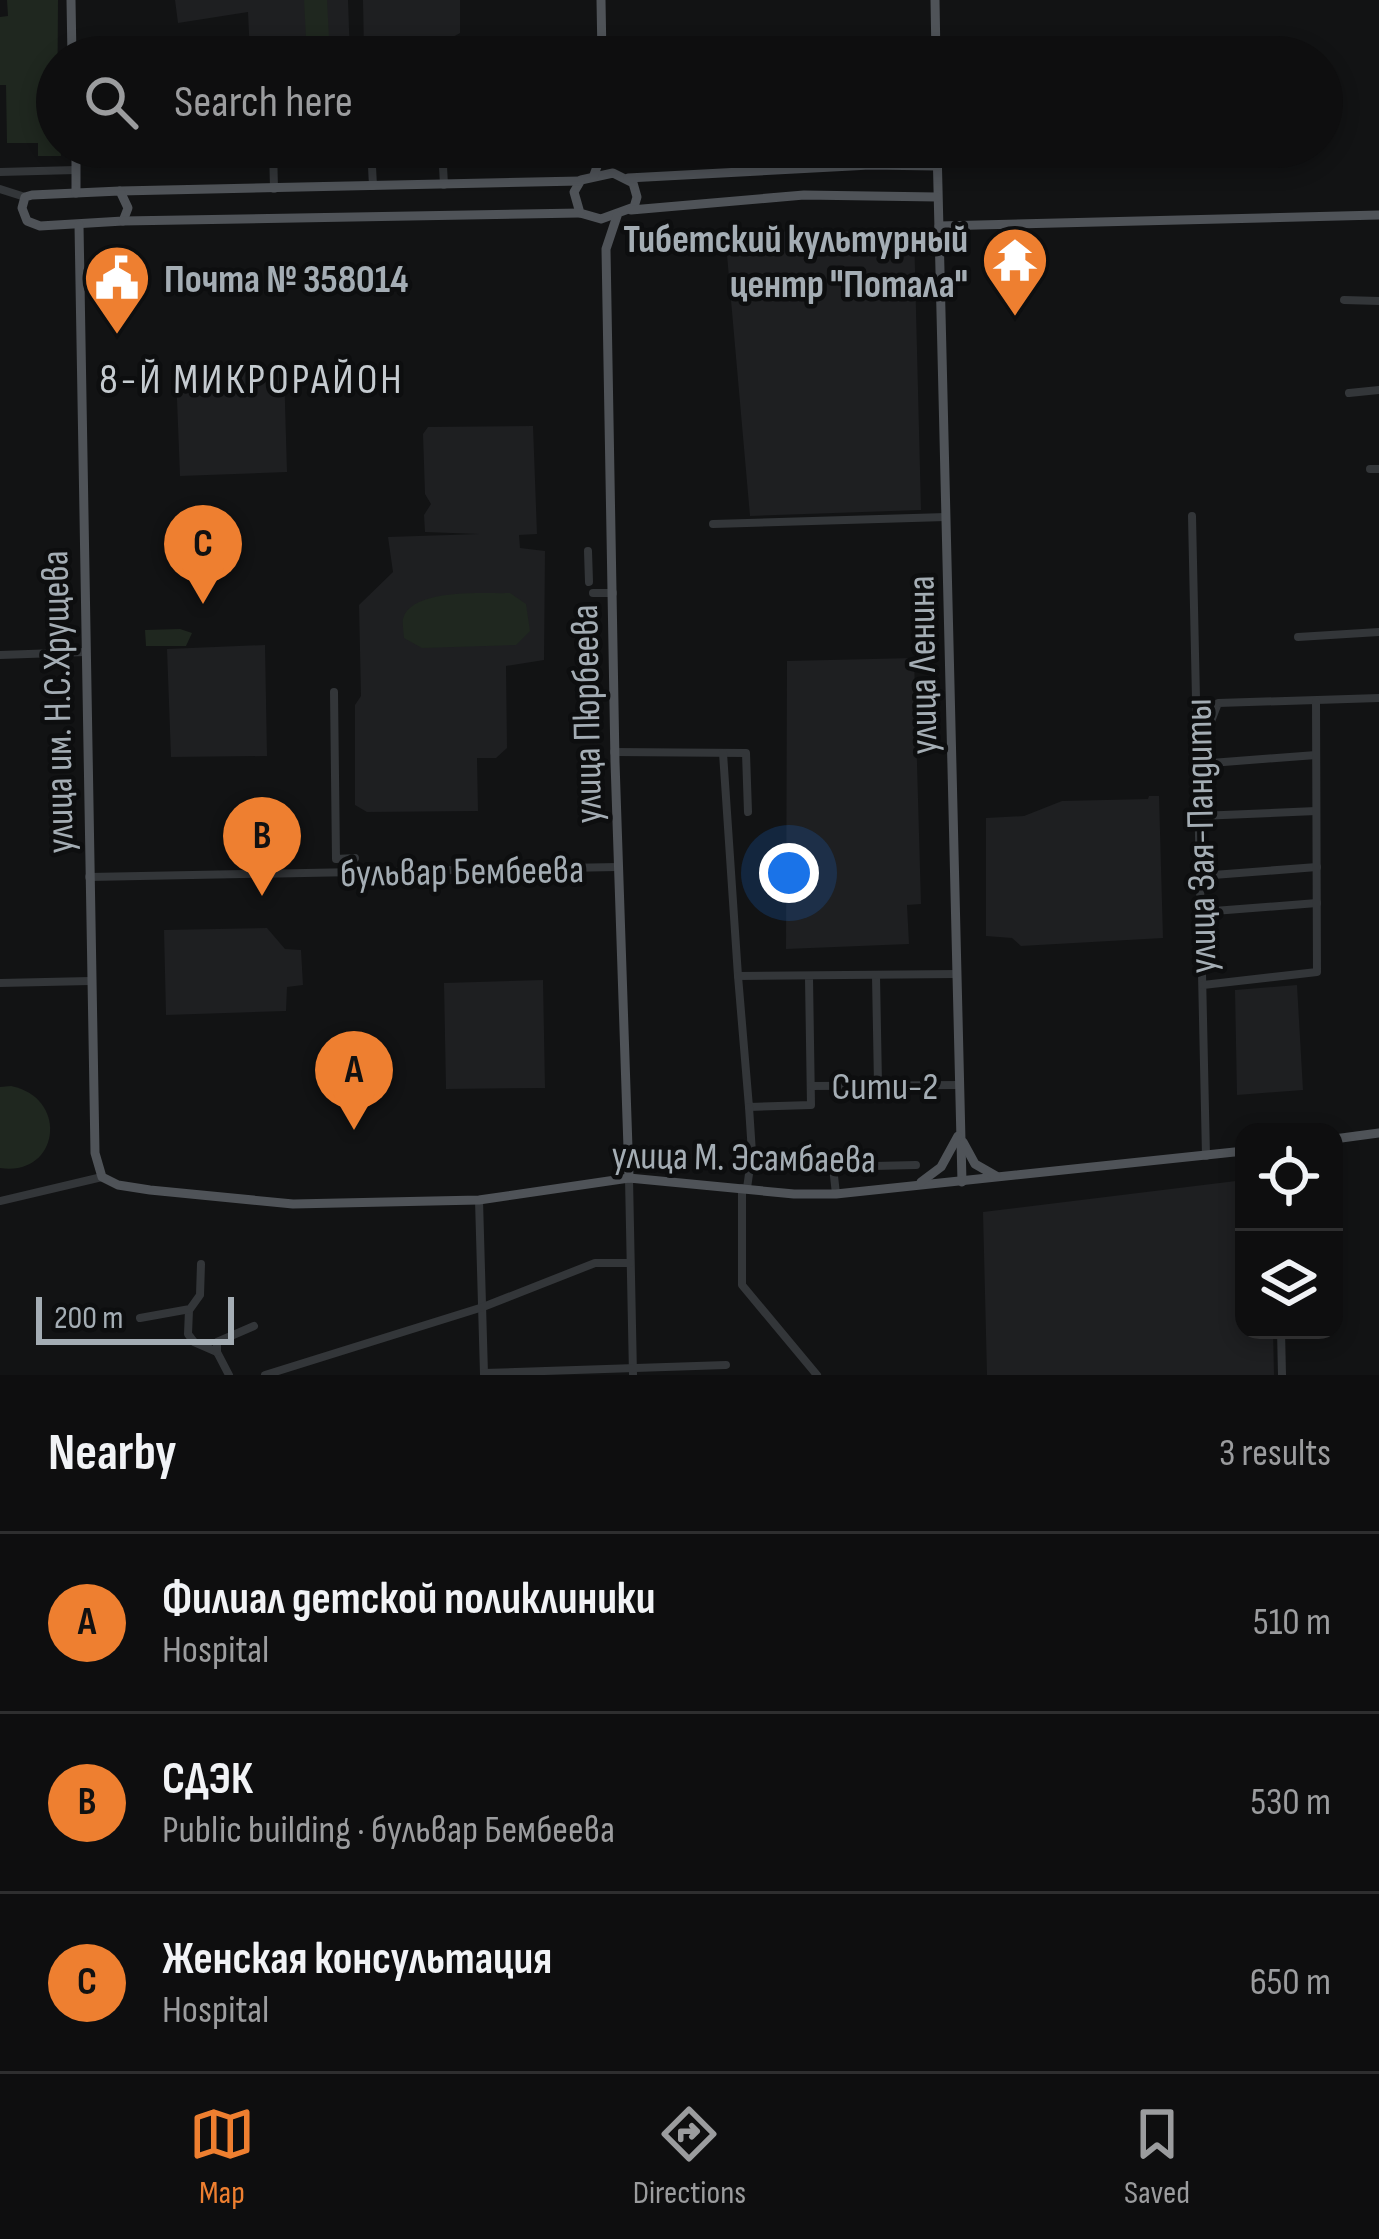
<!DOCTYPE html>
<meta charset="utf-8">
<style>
body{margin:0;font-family:"Sofia Sans Condensed",sans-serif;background:#1c1c1d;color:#f1f3f6}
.controls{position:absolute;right:36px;bottom:36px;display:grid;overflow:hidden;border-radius:24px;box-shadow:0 6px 18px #0003}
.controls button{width:108px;height:108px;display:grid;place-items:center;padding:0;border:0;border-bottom:3px solid #2e2e2f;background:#0e0e0f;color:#f1f3f6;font:60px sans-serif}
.scale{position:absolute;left:36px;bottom:30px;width:198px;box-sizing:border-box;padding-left:12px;border:6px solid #a4adb4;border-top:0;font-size:33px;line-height:42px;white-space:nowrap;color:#a4adb4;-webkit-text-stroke:9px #0d0e0f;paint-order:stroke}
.you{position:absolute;left:789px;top:873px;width:42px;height:42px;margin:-30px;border:9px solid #fff;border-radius:50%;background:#1a73e8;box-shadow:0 0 0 18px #1a73e833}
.badge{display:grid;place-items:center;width:78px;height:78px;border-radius:50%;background:#ee7f30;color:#111;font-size:39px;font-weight:700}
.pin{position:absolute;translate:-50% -99px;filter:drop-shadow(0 3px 6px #0008)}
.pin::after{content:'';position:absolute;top:63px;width:42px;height:36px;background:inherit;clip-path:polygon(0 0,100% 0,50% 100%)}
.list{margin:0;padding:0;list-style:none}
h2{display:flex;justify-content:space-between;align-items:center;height:156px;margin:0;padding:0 48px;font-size:51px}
h2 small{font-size:39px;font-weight:400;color:#9b9c9e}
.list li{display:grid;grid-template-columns:78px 1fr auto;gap:36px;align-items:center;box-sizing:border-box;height:180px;padding:0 48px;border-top:3px solid #2e2e2f}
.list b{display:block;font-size:45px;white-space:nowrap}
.list p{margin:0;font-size:39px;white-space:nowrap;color:#9b9c9e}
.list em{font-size:39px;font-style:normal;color:#9b9c9e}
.icon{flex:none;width:66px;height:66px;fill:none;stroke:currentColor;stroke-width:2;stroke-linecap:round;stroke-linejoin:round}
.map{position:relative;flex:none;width:1379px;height:1375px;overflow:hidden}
.search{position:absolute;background:#0e0e0f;box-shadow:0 6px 18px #0003;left:36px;right:36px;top:36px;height:132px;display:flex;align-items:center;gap:30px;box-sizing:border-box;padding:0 42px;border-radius:66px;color:#9b9c9e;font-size:45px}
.sheet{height:696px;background:#0e0e0f}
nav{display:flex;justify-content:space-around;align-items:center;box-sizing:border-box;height:168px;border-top:3px solid #2e2e2f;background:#0e0e0f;font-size:33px;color:#9b9c9e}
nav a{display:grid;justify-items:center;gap:6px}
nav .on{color:#ee7f30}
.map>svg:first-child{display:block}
.built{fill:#1e1f21}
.green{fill:#1f271f}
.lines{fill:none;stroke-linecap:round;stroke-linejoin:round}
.minor{stroke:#333639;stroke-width:8}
.major{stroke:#4f5358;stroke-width:9}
.labels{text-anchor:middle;stroke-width:9;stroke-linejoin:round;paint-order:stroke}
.poi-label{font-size:39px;font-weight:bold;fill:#a4adb4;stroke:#0d0e0f;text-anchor:end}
.street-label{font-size:39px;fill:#a4adb4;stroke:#0d0e0f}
.neighbourhood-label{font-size:42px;letter-spacing:3px;fill:#c5cbd0;stroke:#0d0e0f}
</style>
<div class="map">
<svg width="1379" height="1375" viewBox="0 0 1379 1375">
<rect width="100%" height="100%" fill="#121314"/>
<g class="built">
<path d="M175,0H348L350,57L250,56L248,12L178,23Z"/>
<path d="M363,0H460V33L427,52H364Z"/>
<path d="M914,231L921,510L750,516L725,232Z"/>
<path d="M284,370L287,472L180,476L176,374Z"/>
<path d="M533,426L537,534L519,535L520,548L545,551L544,660L506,666L507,748L496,758H477L478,811L367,812L355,805V705L361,696L359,605L393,572L388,537L479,534L425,532L424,515L431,504L425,494L423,434L428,427Z"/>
<path d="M265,645L267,756L171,757L167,649Z"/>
<path d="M914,658L921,904L907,905L909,944L786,949L787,661Z"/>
<path d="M1149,796H1159L1163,938L1021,946L1012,938L986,936V818L1024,816L1062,801L1148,799Z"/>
<path d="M267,928L285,949L301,950L303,985L287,987L286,1011L166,1015L164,930Z"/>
<path d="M543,980L545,1088L446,1089L444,983Z"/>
<path d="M1297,985L1303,1090L1237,1095L1235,990Z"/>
<path d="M1244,1180V1330H1273L1274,1375H987L983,1212Z"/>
</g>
<g class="green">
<path d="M7,0H58L57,147H60L61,156H38V143H7L6,85H0V17L8,16Z"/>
<path d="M304,0H327L329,37L306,38Z"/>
<path d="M510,593L526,604L530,631L516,645L422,648L404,638C404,637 402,620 403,619C411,588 484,594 510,593Z"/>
<path d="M180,629L192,633L186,646H146L145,630Z"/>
<path d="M11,1086C70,1098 59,1177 0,1168V1087Z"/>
</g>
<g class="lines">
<g class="minor">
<path d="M273,147L274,189"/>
<path d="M371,147L373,186"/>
<path d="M442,147L444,185"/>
<path d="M0,172L76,170"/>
<path d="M0,189L25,197"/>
<path d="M1344,300L1379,301"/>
<path d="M1349,393L1379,390"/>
<path d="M1370,469H1379"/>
<path d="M1192,516L1206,1156"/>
<path d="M713,524L946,517"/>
<path d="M588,551L589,582"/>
<path d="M593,593H613"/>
<path d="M1298,637L1379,632"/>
<path d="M0,655L85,652"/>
<path d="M334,692L336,859L355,858"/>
<path d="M1200,750L1218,703L1379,698"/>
<path d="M614,752L746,753L748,812"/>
<path d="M723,753L738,976"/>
<path d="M1198,764L1316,755"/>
<path d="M1199,816L1316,811"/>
<path d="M1200,876L1317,867"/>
<path d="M89,877L618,867"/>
<path d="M1201,912L1317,903"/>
<path d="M876,976L878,1084"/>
<path d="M809,978L811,1105L749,1107L738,976L957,974"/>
<path d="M0,983L90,981"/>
<path d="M1203,985L1317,972L1316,701"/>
<path d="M811,1086L959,1085"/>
<path d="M749,1107L752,1153"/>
<path d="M629,1178L633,1375"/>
<path d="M742,1188V1285L817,1375"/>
<path d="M747,1188L752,1153L792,1155L805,1169L833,1167"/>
<path d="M836,1194L833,1167L916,1165"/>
<path d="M479,1200L484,1374"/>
<path d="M0,1201L102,1177"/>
<path d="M189,1310L188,1334L194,1342L217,1352L229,1375"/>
<path d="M140,1318L190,1309L200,1295L201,1264"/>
<path d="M1281,1330L1282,1375"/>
<path d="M217,1352V1342L254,1326"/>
<path d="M484,1373L726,1365"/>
<path d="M265,1375L483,1307L595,1263H630"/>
</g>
<g class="major">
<path d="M71,0L72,57"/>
<path d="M601,0L602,57"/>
<path d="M935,0L936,57"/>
<path d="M937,147L962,1182"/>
<path d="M613,173L633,183L637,197L634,207L601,219L580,213L574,192L581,180Z"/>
<path d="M594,175L604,147"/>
<path d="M628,178L870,165L937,166"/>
<path d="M120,191L580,181"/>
<path d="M120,191L128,208L123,221L40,226L27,221L22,208L25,197L32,195Z"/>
<path d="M76,193V147"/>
<path d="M631,210L804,195L937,197"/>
<path d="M617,216L606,249L615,762L629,1178"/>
<path d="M123,221L580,213"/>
<path d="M79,225L95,1153L102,1177L118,1185L150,1190L293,1204L479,1200L629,1178L794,1194H836L1244,1151"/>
<path d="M939,226L1379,215"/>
<path d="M1334,1139L1379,1133"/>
<path d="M963,1142L975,1164L996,1176"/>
<path d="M921,1182L941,1167L958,1136"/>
</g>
</g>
<defs>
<g id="temple-pin" transform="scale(3.45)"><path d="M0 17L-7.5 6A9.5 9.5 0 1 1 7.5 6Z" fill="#ee7f30" stroke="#0d0e0f"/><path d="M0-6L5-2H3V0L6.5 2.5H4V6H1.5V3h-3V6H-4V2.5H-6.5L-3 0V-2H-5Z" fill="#fff"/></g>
<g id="civic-pin" transform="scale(3.45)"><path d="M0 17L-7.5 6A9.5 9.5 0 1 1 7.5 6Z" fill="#ee7f30" stroke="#0d0e0f"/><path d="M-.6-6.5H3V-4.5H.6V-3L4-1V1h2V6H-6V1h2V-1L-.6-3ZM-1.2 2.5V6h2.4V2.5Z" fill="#fff"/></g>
</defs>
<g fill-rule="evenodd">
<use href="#temple-pin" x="1015" y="260"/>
<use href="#civic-pin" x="117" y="278"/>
</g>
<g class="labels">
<g class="poi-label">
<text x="968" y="252">Тибетский культурный<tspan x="968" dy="45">центр "Потала"</tspan></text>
<text x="164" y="292" text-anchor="start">Почта № 358014</text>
</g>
<g class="street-label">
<text transform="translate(921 665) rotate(-91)" y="14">улица Ленина</text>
<text transform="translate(56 702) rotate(-91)" y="14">улица им. Н.С.Хрущева</text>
<text transform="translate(585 714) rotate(-91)" y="14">улица Пюрбеева</text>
<text transform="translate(1199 836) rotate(-91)" y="14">улица Зая-Пандиты</text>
<text transform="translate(462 870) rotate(-1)" y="14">бульвар Бембеева</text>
<text x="885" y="1099">Сити-2</text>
<text transform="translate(744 1156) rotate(1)" y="14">улица М. Эсамбаева</text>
</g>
<g class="neighbourhood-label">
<text x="252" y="393">8-Й МИКРОРАЙОН</text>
</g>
</g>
</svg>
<div class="controls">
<button><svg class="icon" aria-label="locate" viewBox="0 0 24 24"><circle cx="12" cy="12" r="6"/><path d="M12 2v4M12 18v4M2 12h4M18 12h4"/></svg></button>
<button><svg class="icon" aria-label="layers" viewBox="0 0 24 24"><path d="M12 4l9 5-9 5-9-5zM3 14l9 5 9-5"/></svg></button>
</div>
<div class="scale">200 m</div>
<div class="you"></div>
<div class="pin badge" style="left:354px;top:1130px">A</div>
<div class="pin badge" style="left:262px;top:896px">B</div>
<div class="pin badge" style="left:203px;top:604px">C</div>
<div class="search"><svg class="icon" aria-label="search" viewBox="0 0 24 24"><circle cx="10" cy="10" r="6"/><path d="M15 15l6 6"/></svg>Search here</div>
</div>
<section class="sheet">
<h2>Nearby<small>3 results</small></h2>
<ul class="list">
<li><span class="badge">A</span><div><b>Филиал детской поликлиники</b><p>Hospital</p></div><em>510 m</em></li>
<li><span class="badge">B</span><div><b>СДЭК</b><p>Public building · бульвар Бембеева</p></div><em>530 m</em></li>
<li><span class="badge">C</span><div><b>Женская консультация</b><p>Hospital</p></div><em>650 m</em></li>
</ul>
</section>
<nav>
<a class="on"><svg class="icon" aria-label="map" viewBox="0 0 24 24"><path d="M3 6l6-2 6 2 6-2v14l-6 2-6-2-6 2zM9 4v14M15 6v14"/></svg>Map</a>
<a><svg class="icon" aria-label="directions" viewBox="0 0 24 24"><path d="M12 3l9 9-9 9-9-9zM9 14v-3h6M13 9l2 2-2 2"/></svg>Directions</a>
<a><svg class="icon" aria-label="saved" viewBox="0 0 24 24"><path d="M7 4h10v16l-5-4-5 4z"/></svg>Saved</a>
</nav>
